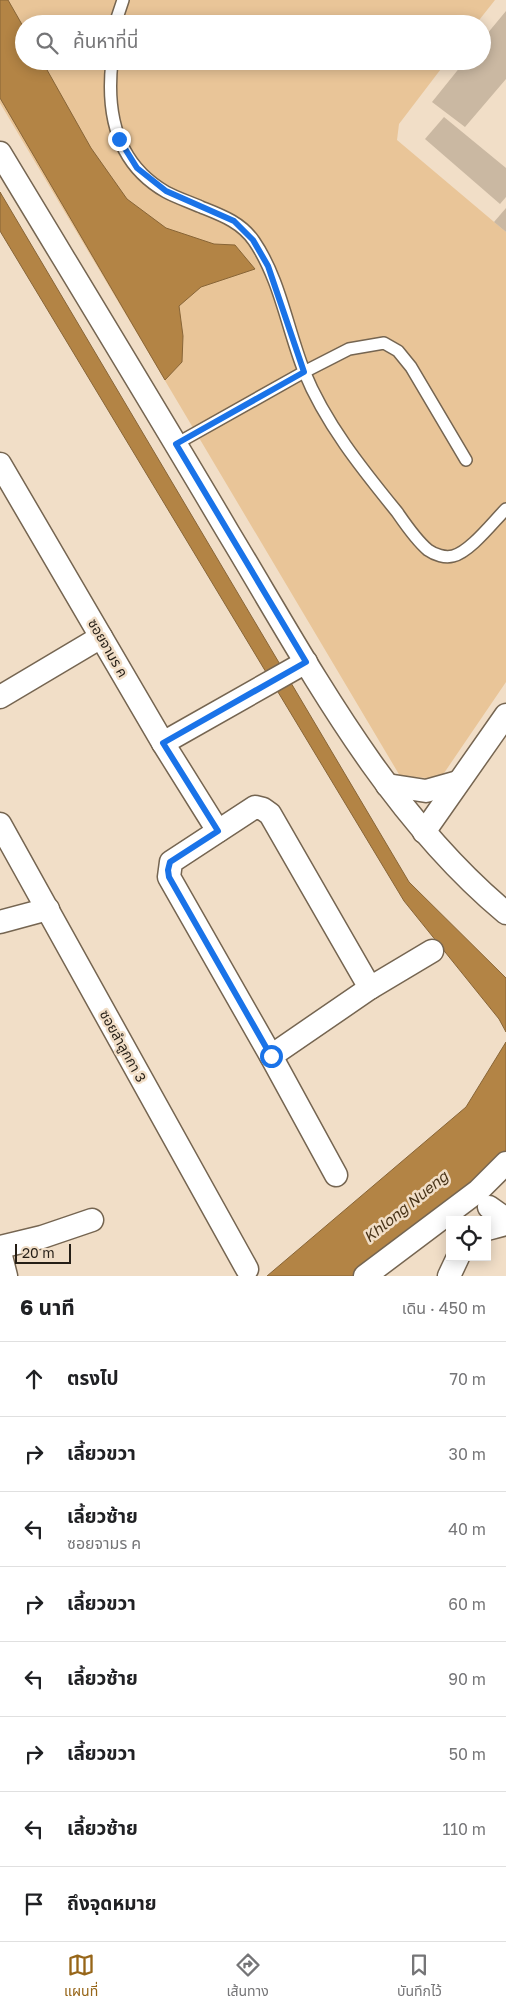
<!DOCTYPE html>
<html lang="th">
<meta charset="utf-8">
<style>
body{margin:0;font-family:"Golos Text","Noto Sans Thai",sans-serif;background:#f6f6f6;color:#202124}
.controls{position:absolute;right:15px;bottom:15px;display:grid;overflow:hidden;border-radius:0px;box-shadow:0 2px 12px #0003}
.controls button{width:45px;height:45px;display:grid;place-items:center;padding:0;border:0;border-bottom:1px solid #e0e0e0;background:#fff;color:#202124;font:25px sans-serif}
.scale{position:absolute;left:15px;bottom:12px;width:56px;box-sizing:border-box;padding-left:5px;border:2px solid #251e16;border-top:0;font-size:14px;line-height:18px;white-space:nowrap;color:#251e16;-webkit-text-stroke:4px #f1dec7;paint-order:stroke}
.stop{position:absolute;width:15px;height:15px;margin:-11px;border:4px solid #1a73e8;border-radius:50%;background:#fff}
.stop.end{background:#1a73e8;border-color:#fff;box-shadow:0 1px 5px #0008}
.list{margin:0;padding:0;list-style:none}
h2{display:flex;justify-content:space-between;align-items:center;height:65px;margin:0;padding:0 20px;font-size:21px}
h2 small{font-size:16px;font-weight:400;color:#757577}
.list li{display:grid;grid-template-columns:32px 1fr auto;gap:15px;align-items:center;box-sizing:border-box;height:75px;padding:0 20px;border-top:1px solid #e0e0e0}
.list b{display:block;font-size:19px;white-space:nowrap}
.list p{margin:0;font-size:16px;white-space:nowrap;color:#757577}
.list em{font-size:16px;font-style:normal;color:#757577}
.icon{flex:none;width:28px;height:28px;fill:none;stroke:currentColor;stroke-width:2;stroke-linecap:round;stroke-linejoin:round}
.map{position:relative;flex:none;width:506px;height:1276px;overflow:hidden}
.search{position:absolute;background:#fff;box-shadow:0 2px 12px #0003;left:15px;right:15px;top:15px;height:55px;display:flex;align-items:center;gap:12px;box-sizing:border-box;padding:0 18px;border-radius:28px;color:#757577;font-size:19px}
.sheet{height:665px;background:#fff}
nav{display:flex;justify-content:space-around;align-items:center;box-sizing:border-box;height:70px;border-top:1px solid #e0e0e0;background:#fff;font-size:14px;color:#757577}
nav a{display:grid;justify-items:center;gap:2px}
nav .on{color:#976619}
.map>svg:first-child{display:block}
.green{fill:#e9c598}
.water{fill:#b38445;stroke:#886537}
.building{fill:#cab8a2}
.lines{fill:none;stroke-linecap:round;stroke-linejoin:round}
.service-casing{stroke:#756551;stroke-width:14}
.minor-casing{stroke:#756551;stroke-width:25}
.service{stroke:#fff;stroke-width:11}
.minor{stroke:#fff;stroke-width:22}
.route{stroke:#1a73e8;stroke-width:6}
.labels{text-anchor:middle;stroke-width:5;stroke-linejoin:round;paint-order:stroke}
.street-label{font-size:14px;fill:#251e16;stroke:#f1dec7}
.water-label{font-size:15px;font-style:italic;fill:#483317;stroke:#f1dec7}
</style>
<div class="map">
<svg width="506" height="1276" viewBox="0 0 506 1276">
<rect width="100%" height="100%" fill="#f1dec7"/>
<path class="green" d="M0,0H495L476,24H24V61H447L399,124L397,140L506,232V682L440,779L400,776L0,103Z"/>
<g class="water">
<path d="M0,0H8L24,28V61H42L91,148L127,199L166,228L214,244L235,245L255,269L201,287L179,306L183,336L182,362L165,380L0,98Z"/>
<path d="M0,192L409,882L506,978V1032L499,1019L404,901L0,231Z"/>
<path d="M506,1042V1153L360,1276H267L466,1107Z"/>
</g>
<g class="building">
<path d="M506,11V79L465,127L432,102L465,61H482V40Z"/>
<path d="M444,117L506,168V197L500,204L425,139Z"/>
<path d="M506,208V232L494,222Z"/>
</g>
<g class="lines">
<g class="service-casing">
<g id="service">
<path d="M115,24L123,0"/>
<path d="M112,61C106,114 117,164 166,192C177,198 190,202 201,207C221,215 241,222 254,241C280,279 287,328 304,371C325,423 362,469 397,512C406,525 416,540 428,550C435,555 445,558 453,556C470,552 493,522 506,509"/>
<path d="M176,444L304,372L349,349L384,343L398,351L411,367L466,460"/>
</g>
</g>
<g class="minor-casing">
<g id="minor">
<path d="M0,153C76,279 153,405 228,532C309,666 384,811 506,913"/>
<path d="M0,464L163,743L218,831"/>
<path d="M0,697L101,637"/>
<path d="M163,743L306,662"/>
<path d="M387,785L426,791L458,782"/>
<path d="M0,824L247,1269"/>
<path d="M424,832L506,715"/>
<path d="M0,922L48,909"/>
<path d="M271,1056L370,988L432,951"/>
<path d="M336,1175L271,1056L169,877L171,862L255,807L263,809L270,814L370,988"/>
<path d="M489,1207L506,1219"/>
<path d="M487,1229L506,1224"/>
<path d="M0,1247L42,1237L92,1220"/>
<path d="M0,1252L6,1276"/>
<path d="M365,1276L478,1191L506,1163"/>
<path d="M449,1276L458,1257"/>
</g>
</g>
<use href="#service" class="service"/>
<use href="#minor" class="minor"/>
</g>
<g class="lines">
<path class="route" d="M119,139L137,168L166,191L234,221L253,240L268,266L304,372L176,444L306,662L163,743L218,831L170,862L168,870L169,877L271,1056"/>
</g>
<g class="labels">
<g class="street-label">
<text transform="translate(108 648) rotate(60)" y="5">ซอยจามร ค</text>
<text transform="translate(123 1046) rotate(61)" y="5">ซอยลำลูกกา 3</text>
</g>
<g class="water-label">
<text transform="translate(406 1207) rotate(-39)" y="5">Khlong Nueng</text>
</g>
</g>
</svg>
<div class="controls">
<button><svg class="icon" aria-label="locate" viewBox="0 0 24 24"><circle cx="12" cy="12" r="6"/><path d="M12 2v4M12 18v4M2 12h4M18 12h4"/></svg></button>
</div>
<div class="scale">20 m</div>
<div class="stop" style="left:271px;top:1056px"></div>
<div class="stop end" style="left:119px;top:139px"></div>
<div class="search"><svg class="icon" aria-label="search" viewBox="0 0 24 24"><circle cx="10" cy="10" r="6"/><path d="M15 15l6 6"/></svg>ค้นหาที่นี่</div>
</div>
<section class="sheet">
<h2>6 นาที<small>เดิน · 450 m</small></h2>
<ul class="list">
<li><svg class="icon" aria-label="ahead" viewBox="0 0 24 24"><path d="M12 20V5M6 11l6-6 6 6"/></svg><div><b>ตรงไป</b></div><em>70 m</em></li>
<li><svg class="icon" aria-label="right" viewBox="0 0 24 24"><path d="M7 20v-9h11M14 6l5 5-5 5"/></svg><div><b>เลี้ยวขวา</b></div><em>30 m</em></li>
<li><svg class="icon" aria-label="left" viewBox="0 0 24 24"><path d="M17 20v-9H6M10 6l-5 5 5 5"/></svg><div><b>เลี้ยวซ้าย</b><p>ซอยจามร ค</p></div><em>40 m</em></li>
<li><svg class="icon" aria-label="right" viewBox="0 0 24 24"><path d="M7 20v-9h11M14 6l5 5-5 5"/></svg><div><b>เลี้ยวขวา</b></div><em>60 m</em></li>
<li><svg class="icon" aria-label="left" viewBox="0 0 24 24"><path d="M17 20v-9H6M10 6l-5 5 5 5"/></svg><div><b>เลี้ยวซ้าย</b></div><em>90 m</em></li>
<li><svg class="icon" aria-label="right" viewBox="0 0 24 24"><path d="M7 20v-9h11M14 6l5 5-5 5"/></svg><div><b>เลี้ยวขวา</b></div><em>50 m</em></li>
<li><svg class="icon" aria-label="left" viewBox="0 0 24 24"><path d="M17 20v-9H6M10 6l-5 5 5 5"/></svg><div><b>เลี้ยวซ้าย</b></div><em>110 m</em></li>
<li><svg class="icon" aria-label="arrive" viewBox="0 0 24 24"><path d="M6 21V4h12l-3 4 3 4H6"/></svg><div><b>ถึงจุดหมาย</b></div></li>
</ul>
</section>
<nav>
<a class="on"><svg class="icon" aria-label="map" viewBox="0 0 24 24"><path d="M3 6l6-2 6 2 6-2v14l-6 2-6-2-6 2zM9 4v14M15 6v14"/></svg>แผนที่</a>
<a><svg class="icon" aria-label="directions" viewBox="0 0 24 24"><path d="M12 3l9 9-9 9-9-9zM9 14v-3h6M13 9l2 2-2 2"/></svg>เส้นทาง</a>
<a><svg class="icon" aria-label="saved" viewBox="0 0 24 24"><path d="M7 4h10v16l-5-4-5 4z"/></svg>บันทึกไว้</a>
</nav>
